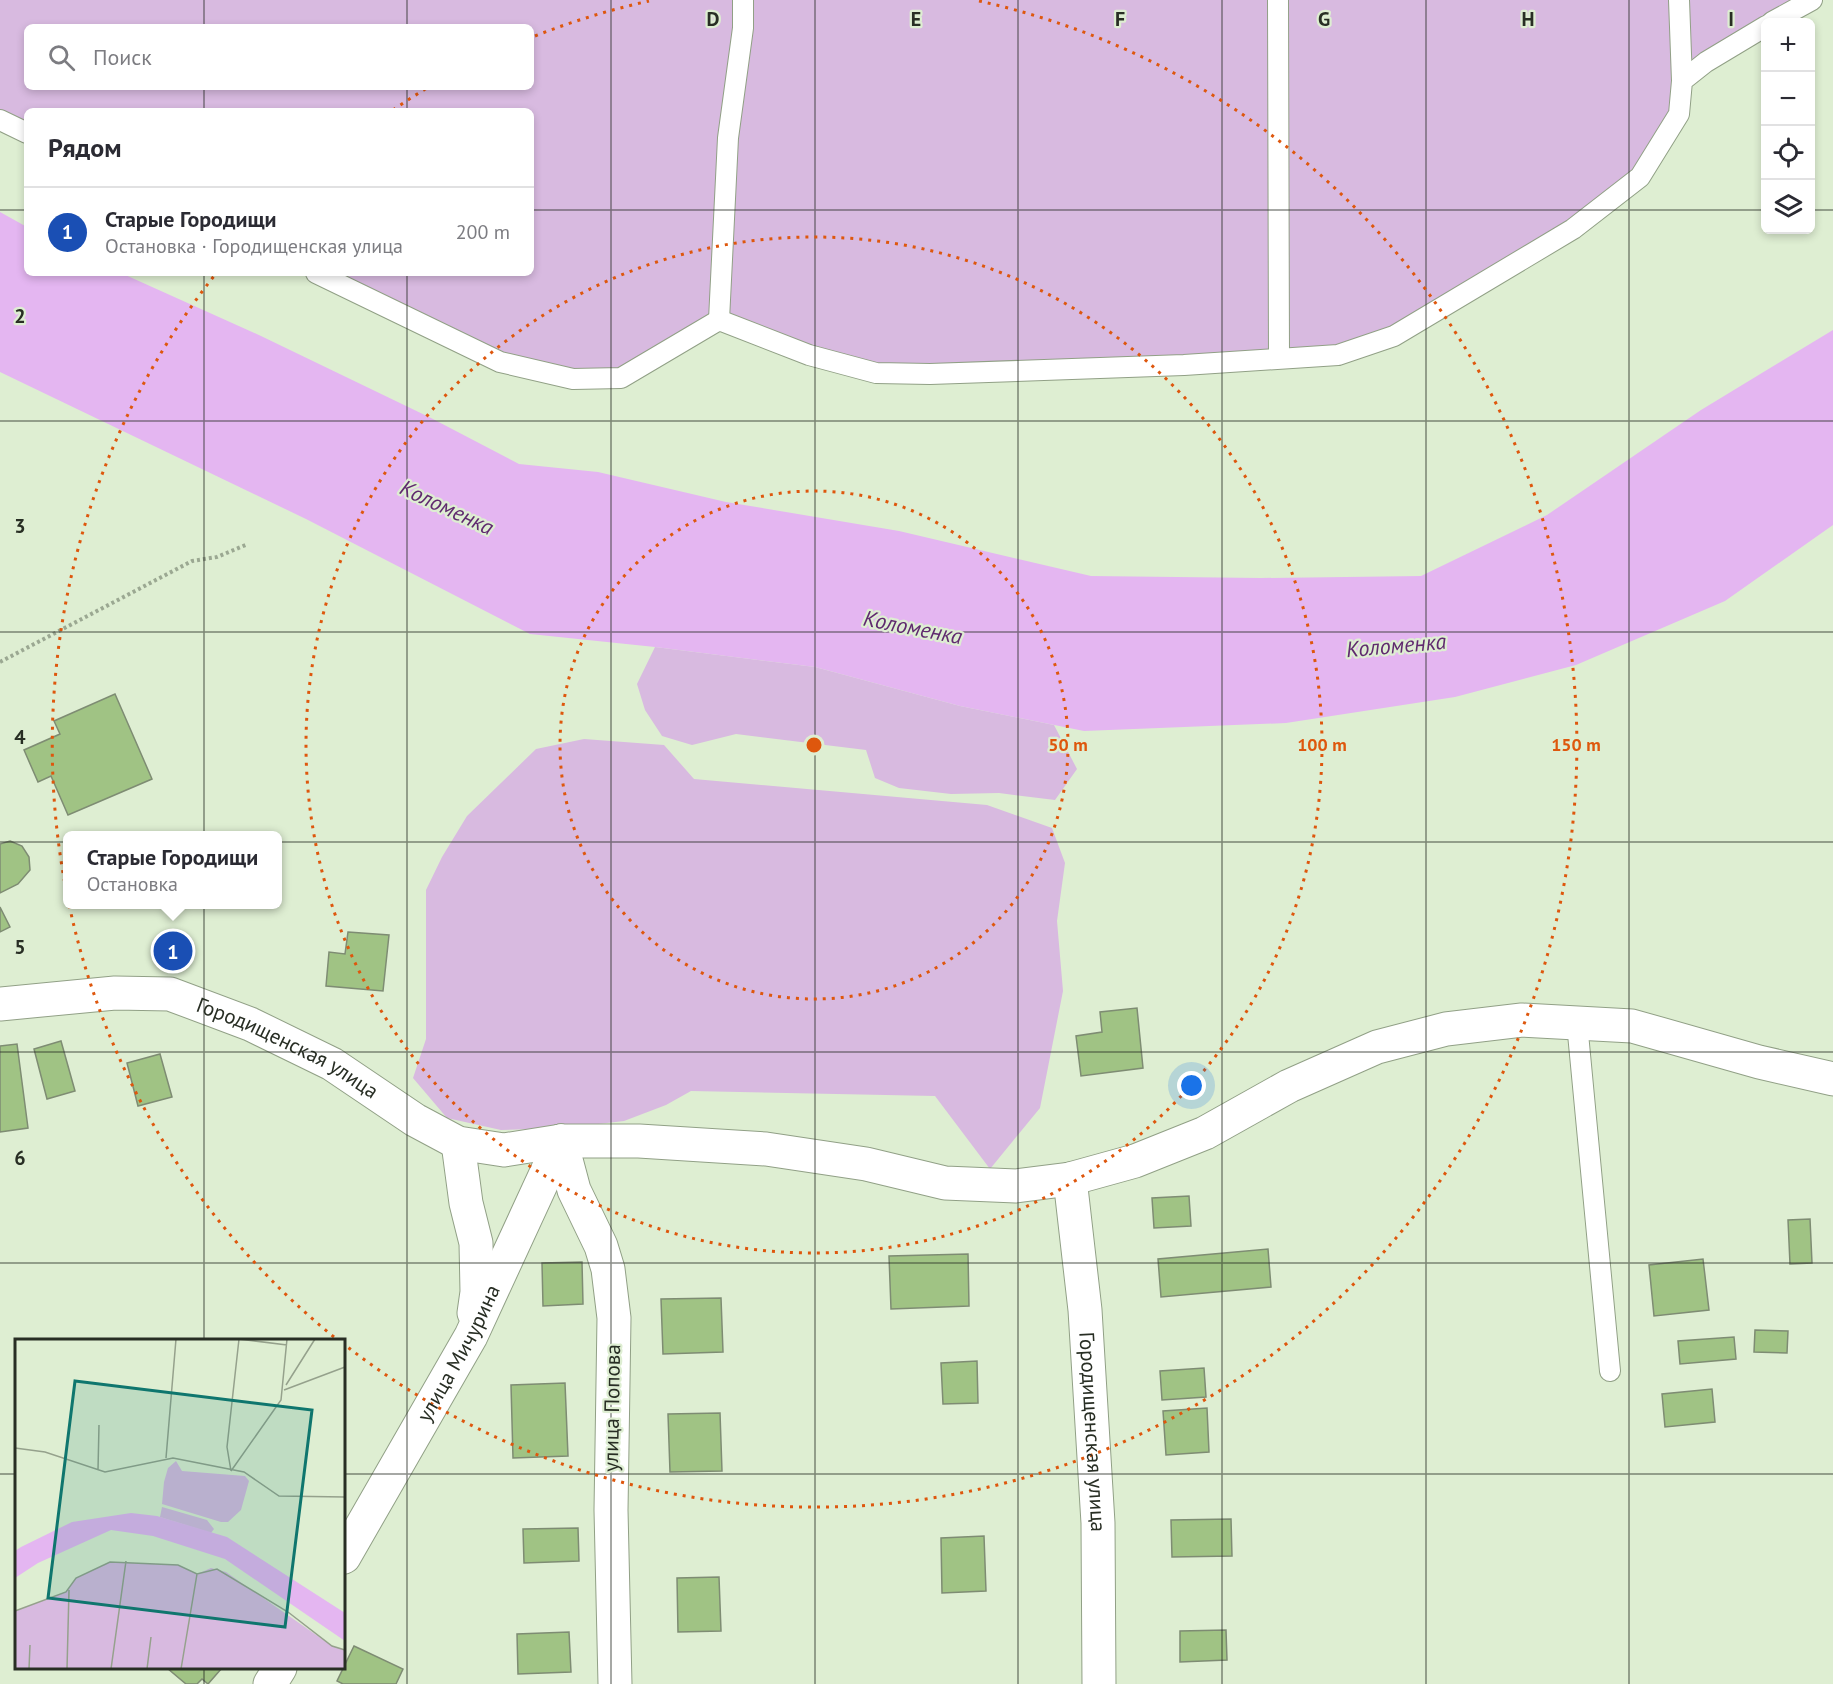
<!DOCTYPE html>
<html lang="ru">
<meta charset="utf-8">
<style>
body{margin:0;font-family:"PT Sans",sans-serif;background:#f7f7f7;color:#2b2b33}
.controls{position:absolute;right:18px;top:18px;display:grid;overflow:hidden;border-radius:9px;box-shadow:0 3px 9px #0003}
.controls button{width:54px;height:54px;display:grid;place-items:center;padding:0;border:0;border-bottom:2px solid #e1e1e2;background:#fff;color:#2b2b33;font:30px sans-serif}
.you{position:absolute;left:1192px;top:1086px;width:21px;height:21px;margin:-15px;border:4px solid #fff;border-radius:50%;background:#1a73e8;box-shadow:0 0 0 9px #1a73e833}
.badge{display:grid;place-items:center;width:39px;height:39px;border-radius:50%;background:#2563eb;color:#fff;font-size:20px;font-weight:700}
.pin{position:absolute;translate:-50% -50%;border:3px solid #fff;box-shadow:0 2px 6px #0006}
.popup{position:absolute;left:63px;top:831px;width:219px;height:78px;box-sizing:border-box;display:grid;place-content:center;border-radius:9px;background:#fff;filter:drop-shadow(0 2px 4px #0005);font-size:20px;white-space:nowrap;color:#7c7c81}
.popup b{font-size:22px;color:#2b2b33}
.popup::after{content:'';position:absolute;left:50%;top:100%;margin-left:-12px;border:12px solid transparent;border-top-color:#fff}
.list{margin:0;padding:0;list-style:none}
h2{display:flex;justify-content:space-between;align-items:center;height:78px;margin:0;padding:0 24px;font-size:26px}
h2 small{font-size:20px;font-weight:400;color:#7c7c81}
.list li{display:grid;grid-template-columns:39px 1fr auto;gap:18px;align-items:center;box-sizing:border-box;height:90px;padding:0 24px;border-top:2px solid #e1e1e2}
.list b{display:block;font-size:22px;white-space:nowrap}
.list p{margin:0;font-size:20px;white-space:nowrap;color:#7c7c81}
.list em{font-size:20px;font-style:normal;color:#7c7c81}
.icon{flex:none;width:33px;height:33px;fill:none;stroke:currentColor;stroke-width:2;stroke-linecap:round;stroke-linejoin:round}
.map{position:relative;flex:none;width:1833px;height:1684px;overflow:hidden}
.search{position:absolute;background:#fff;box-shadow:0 3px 9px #0003;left:24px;top:24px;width:510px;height:66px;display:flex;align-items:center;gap:15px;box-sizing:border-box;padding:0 21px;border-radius:9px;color:#7c7c81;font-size:22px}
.panel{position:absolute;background:#fff;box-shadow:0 3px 9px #0003;left:24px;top:108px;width:510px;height:168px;border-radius:9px}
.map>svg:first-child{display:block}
.green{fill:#d8bae0;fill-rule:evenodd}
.water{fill:#e4b6f1}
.building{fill:#a0c384;stroke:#7e8c73;stroke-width:1.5}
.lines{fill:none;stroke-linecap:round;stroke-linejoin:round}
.lane-casing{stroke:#91a086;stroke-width:22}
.street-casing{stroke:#91a086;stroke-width:35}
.secondary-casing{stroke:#91a086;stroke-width:35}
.path{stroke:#9ba892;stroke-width:4;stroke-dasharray:3 3;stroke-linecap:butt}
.lane{stroke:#fff;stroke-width:20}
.street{stroke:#fff;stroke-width:33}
.secondary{stroke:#fff;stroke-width:33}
.grid{fill:none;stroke:#282e24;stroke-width:1.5;stroke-opacity:0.55}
.ring{fill:none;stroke:#de570d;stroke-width:3;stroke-dasharray:3 6}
.labels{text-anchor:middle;stroke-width:4.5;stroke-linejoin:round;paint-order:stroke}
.street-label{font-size:21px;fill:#282e24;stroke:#deeed2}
.water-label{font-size:22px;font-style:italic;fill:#602a6f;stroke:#deeed2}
.inset-road{fill:none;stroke:#95a18c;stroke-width:1.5}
.view{fill:#0f766e;fill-opacity:0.15;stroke:#0f766e;stroke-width:3}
.inset-edge{fill:none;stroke:#282e24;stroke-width:3}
.grid-label{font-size:20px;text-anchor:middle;font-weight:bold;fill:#282e24;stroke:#deeed2;stroke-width:4.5;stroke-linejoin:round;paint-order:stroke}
.centre{fill:#de570d;stroke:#deeed2;stroke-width:3}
.ring-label{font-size:18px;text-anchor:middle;font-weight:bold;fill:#de570d;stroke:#deeed2;stroke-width:4.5;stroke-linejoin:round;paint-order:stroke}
</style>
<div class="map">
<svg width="1833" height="1684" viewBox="0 0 1833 1684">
<rect width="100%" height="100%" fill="#deeed2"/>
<g class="green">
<path d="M0,0H1812L1682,81L1679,114L1640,177L1505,270L1338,355L876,373L719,320L621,378L500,362L316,273H531V111H27V133L0,120ZM27,27H531V87H27Z"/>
<path d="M655,647L815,667L960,706L1054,725L1077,769L1055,800L999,793L951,794L899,788L875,778L866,750L736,734L692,745L662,736L645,710L637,684Z"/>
<path d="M584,739L664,745L694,779L987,805L1052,828L1065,863L1057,921L1063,991L1040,1108L990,1169L935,1096L691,1091L666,1105L624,1121L564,1128L501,1130L447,1118L413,1078L426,1039V890L442,857L467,816L536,749Z"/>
</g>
<path class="water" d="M0,212L27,227V273H121L261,336L431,418L519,464L598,472L726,502L899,531L1091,576L1261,578L1421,576L1547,515L1701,410L1833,330V525L1725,601L1576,665L1455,697L1286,723L1084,731L960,706L815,667L655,647L530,634L306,519L0,372Z"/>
<g class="building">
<path d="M115,694L152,779L68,815L51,776L38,782L24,750L60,734L54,721Z"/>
<path d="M10,841L22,846L29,857L30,870L18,884L0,893V844Z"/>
<path d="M0,907L10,927L0,932Z"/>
<path d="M348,932L389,935L383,991L326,986L329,952L345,954Z"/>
<path d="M1137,1008L1143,1068L1081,1076L1076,1036L1102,1032L1100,1012Z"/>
<path d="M61,1041L75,1091L47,1099L34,1049Z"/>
<path d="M17,1044L28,1128L0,1132V1046Z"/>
<path d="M160,1054L172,1097L138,1106L127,1063Z"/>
<path d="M1189,1196L1191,1226L1154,1228L1152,1198Z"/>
<path d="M1810,1219L1812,1263L1790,1264L1788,1220Z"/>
<path d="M1268,1249L1271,1287L1161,1297L1158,1259Z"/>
<path d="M968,1254L969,1306L891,1309L889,1256Z"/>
<path d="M1703,1259L1709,1310L1654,1316L1649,1265Z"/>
<path d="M582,1262L583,1304L543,1306L542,1263Z"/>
<path d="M721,1298L723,1352L663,1354L661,1299Z"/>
<path d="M1755,1330L1788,1331L1787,1353L1754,1352Z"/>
<path d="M1734,1337L1736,1359L1680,1364L1678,1341Z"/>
<path d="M977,1361L978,1403L943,1404L941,1363Z"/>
<path d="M1204,1368L1206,1397L1162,1400L1160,1371Z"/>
<path d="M565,1383L568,1456L513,1458L511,1385Z"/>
<path d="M1712,1389L1715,1422L1665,1427L1662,1394Z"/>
<path d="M1207,1408L1209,1452L1166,1455L1163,1411Z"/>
<path d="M720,1413L722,1471L670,1472L668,1414Z"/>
<path d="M1231,1519L1232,1556L1172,1557L1171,1520Z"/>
<path d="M578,1528L579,1561L524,1563L523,1529Z"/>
<path d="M984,1536L986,1591L942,1593L941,1538Z"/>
<path d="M719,1577L721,1631L678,1632L677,1578Z"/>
<path d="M1226,1630L1227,1660L1180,1662V1631Z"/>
<path d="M569,1632L571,1672L518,1674L517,1634Z"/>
<path d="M354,1646L403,1669L396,1684H343L337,1681Z"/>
<path d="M167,1668H222L208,1684L202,1679L197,1684H186Z"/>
</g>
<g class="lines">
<g class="lane-casing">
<g id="lane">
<path d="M1278,0L1279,358"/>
<path d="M1679,0L1682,81"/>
<path d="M1772,22L1812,0"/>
<path d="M0,120L27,133"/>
<path d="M316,273L500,362L573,379L621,378L719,320L809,355L876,373L930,374L1184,365L1338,355L1394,336L1573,229L1640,177L1679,114L1682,81L1706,62L1766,26"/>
<path d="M719,320L728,138L743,28V0"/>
<path d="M1577,1023L1610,1371"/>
</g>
</g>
<g class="street-casing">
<g id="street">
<path d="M561,1141H639L766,1149L866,1164L945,1183L1016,1186L1070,1179L1135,1161L1205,1133L1289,1086L1377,1047L1446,1029L1522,1020L1632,1026L1759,1062L1833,1079"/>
<path d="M561,1141L574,1190L601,1246L608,1269L614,1318L611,1510L615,1684"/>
<path d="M458,1143L466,1203L476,1243L477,1292L474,1313"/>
<path id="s1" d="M1070,1179L1085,1310L1098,1523L1099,1684"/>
<path id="s2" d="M344,1557L471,1336L561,1141"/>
<path d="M270,1684L280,1668"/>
</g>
</g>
<g class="secondary-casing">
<g id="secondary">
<path id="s3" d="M0,1004L115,993L170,994L250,1024L332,1064L415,1120L458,1143L504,1150L561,1141"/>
</g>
</g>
<path class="path" d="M0,662L192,561L217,557L248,544"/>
<use href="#lane" class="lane"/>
<use href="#street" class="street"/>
<use href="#secondary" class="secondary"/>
</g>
<path class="grid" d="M204,0V27M407,0V27M611,0V1684M815,0V1684M1018,0V1684M1222,0V1684M1426,0V1684M1629,0V1684M204,87V111M407,87V111M0,210H27M531,210H1766M1810,210H1833M204,273V1340M407,273V1684M0,421H1833M0,632H1833M0,842H1833M0,1052H1833M0,1263H1833M0,1474H16M344,1474H1833M204,1668V1684"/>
<g class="ring">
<circle cx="814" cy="745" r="254"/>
<circle cx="814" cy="745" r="508"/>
<path d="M334 1337A762 762 0 0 1 214 276M393 110A762 762 0 0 1 427 88M535 36A762 762 0 0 1 649 1M979 1A762 762 0 1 1 345 1345"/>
</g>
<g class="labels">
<g class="street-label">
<text dy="7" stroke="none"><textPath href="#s3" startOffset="300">Городищенская улица</textPath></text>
<text dy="7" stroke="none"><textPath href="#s2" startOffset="234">улица Мичурина</textPath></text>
<text transform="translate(612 1408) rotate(-89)" y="7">улица Попова</text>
<text dy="7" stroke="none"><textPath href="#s1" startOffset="254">Городищенская улица</textPath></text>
</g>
<g class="water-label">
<text transform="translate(447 507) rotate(25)" y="8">Коломенка</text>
<text transform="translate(913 627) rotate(11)" y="8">Коломенка</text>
<text transform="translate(1396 645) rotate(-5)" y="8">Коломенка</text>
</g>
</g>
<g transform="translate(15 1339)">
<rect width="330" height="330" fill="#deeed2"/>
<path d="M161,122L167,132L230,137L234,142L226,171L213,183H206L147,165L149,143L153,129ZM147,168L192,181L199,190L196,194L145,178ZM95,223L163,226L182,235L196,229L211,233L317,307L330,311V330H0V272L51,253L61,239Z" fill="#d8bae0"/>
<path d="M116,174L142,177L212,198L330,274V302L210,220L138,197L96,191L23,224L0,239V212L6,208L57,183Z" fill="#e4b6f1"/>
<path class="inset-road" d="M224,0L272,6M271,46L300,0M269,51L330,28M0,109L30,113L90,133L158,119L229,133L264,157L330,158M151,119L161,0M83,131L84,86M216,132L266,61L272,0M216,132L212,108L224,0M0,272L51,253L61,239L95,223L163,226L182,235L202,230L273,273L317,307L330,311M14,330L15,306M52,330L54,251M96,330L111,222M132,330L136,298M166,330L182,235"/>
<path class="view" d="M60,42L297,71L270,288L33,259Z"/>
<rect width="330" height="330" class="inset-edge"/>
</g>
<g class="grid-label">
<text x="713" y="26">D</text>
<text x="916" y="26">E</text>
<text x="1120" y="26">F</text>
<text x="1324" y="26">G</text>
<text x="1528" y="26">H</text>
<text x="1731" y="26">I</text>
<text x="20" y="323">2</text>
<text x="20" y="533">3</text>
<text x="20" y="744">4</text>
<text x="20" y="954">5</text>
<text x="20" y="1165">6</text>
</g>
<circle cx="814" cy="745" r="9" class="centre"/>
<g class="ring-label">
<text x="1068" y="751">50 m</text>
<text x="1322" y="751">100 m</text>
<text x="1576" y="751">150 m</text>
</g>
</svg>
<div class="controls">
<button>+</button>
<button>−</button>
<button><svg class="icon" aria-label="locate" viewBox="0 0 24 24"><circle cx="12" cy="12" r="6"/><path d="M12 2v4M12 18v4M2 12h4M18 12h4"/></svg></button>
<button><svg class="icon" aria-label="layers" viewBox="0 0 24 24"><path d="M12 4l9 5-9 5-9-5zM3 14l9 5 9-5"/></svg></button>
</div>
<div class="you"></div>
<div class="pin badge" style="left:173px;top:951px;background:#1a4fb4">1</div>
<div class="popup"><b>Старые Городищи</b>Остановка</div>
<div class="search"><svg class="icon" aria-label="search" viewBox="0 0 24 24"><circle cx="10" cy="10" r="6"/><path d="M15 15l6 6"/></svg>Поиск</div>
<section class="panel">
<h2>Рядом<small></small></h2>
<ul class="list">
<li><span class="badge" style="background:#1a4fb4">1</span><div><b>Старые Городищи</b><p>Остановка · Городищенская улица</p></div><em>200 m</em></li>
</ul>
</section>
</div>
